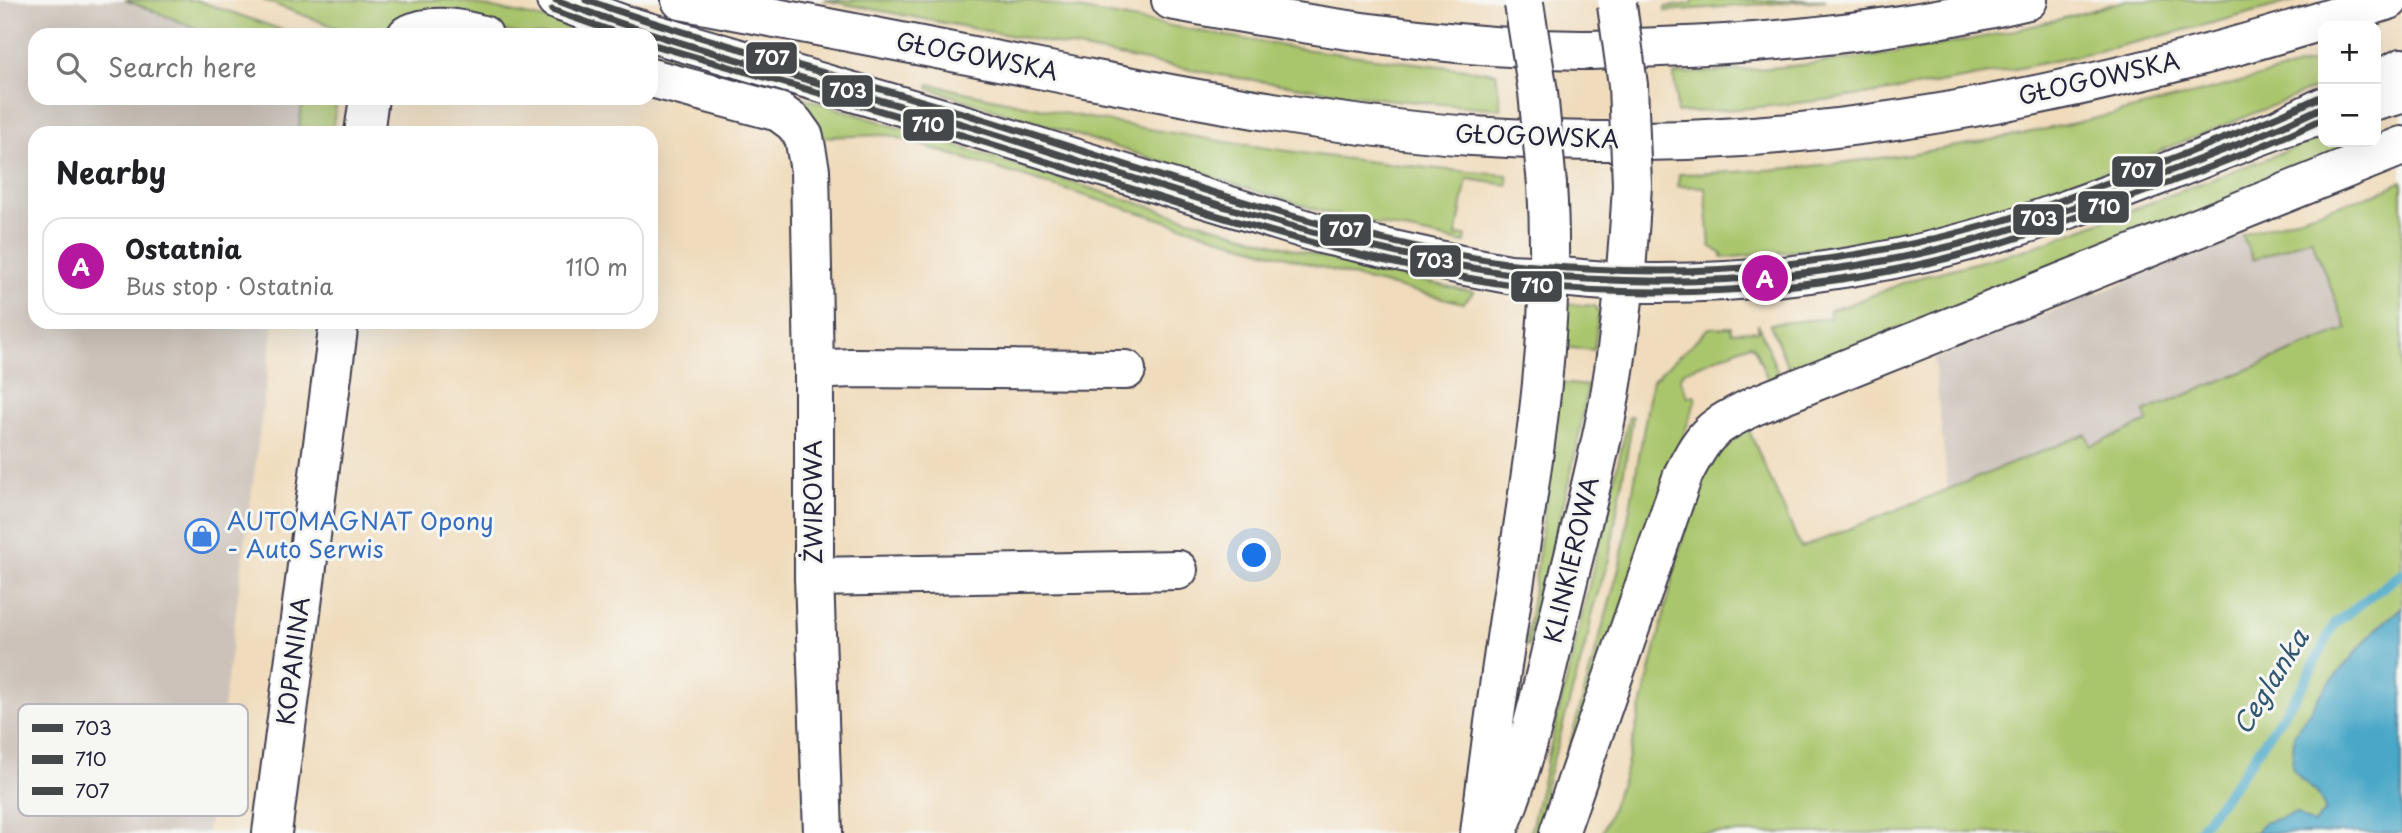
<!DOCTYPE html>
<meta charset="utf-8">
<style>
body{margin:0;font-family:"Playpen Sans",sans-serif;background:#f6f6f6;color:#202124}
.controls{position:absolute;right:21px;top:21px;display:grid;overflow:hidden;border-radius:14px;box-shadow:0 7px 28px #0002}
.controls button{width:63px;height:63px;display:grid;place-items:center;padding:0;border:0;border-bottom:2px solid #e0e0e0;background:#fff;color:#202124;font:35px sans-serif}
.you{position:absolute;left:1255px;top:556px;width:24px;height:24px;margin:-18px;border:5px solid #fff;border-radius:50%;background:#1a73e8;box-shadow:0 0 0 10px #1a73e833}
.badge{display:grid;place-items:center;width:46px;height:46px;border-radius:50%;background:#b5179e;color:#fff;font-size:23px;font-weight:700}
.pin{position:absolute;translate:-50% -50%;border:4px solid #fff;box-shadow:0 2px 7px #0006}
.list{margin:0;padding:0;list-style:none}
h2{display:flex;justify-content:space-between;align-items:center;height:91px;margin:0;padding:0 28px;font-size:30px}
h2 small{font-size:23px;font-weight:400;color:#757577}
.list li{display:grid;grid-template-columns:46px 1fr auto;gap:21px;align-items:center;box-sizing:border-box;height:98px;margin:0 14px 14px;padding:0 14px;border:2px solid #e0e0e0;border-radius:21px}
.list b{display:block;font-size:26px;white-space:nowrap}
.list p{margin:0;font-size:23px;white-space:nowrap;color:#757577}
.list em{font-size:23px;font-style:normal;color:#757577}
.icon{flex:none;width:38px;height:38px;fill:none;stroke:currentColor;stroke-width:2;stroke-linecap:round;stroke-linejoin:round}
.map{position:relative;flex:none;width:2402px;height:833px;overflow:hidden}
.search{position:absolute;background:#fff;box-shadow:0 7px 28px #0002;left:28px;top:28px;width:630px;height:77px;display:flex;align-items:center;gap:18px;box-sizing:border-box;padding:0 24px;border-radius:21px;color:#757577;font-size:26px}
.panel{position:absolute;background:#fff;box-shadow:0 7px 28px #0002;left:28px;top:126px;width:630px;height:203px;border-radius:21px}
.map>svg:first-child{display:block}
.industrial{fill:#ccc2b9}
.green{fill:#aac66d;stroke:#667454;stroke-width:2}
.water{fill:#48a7c7;stroke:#356481;stroke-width:2}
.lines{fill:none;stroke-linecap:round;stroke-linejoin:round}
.stream{stroke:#48a7c7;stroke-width:10}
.minor-casing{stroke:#413e4e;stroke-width:42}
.major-casing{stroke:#413e4e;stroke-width:42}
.minor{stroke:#fff;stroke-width:38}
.major{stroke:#fff;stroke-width:38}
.minor-bridge-casing{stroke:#413e4e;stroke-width:42;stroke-linecap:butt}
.minor-bridge{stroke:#fff;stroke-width:38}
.bus-1-casing{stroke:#f6f6f2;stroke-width:12}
.bus-2-casing{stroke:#f6f6f2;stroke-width:12}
.bus-3-casing{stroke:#f6f6f2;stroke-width:12}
.bus-1{stroke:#45484a;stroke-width:7}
.bus-2{stroke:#45484a;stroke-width:7}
.bus-3{stroke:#45484a;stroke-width:7}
.labels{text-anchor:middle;stroke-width:6;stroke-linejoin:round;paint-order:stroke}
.street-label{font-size:24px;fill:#22223b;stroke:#f6f6f2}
.shop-label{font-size:24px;fill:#366cbe;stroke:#f6f6f2;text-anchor:start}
.water-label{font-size:26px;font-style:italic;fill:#315773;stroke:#f6f6f2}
.key{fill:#f6f6f2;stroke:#b6b6bb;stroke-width:2}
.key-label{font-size:19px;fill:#22223b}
.line-badge{stroke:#f6f6f2;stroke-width:2.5}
.badge-label{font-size:19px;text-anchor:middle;font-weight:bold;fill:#fff}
</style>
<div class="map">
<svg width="2402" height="833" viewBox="0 0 2402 833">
<rect width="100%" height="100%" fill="#f6f6f2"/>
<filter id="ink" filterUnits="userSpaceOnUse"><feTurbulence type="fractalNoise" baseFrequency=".0143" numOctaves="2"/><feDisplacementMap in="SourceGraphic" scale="14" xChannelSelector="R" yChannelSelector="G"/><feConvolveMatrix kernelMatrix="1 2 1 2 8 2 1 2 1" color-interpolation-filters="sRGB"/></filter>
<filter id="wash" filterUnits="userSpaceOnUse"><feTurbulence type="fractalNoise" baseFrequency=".00686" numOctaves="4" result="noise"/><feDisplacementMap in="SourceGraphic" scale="28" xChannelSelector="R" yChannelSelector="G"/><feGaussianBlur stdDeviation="1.57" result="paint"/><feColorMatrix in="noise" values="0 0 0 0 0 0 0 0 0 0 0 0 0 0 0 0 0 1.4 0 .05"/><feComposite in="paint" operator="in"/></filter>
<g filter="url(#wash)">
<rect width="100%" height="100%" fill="#f0dcbc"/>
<g class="industrial">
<path d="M0,0H125L214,35H35V98H303L298,133H35V322H274L207,833H0Z"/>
<path d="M2242,235L2253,260L2311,238L2347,329L2144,412L2149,422L2091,447L2085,434L1948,491L1934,359Z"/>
</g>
<g class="green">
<path d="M125,0H196L297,35H214Z"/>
<path d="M263,0H455L559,22L602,35H522L458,19L410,18L390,26L379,35H356Z"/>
<path d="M824,0H1027L1294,48L1496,73L1501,109L1383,99L1225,76Z"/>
<path d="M1693,0H1826L1665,11V7L1692,4Z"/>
<path d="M2126,0H2297C2094,57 1889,102 1677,113L1674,74C1828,68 1979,46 2126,0Z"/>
<path d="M651,50C782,91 914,132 1045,174C1187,219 1328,263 1474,292L1463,303L1362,279L1221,238L889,135L817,137L651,67Z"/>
<path d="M2323,59V85C2189,139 2054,199 1912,232C1850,247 1786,252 1722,258V254L1710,246L1705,187L1678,186L1679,174C1897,170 2114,119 2323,59Z"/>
<path d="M929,84C1119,128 1312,160 1507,175L1508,185L1467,179L1456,236L1466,235L1465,243L1327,213L974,103L928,88Z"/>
<path d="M303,98H337L332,133H298Z"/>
<path d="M2323,137V142H2375L1793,379L1770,324L1830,318L1829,310L1848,305L1910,280L2031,248Z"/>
<path d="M2402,181V833H1602L1625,773L1704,450L1747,426L1801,548L2086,434L2091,446L2148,422L2144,412L2347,329L2311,238L2253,260L2242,235L2378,193Z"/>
<path d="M1568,304L1595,306L1599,312L1594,350L1560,347L1563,307Z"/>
<path d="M1758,324L1779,375L1768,380L1754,347L1750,344L1683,372L1680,379L1688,397L1695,395L1696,399L1561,792L1557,790L1620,565L1652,381L1709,328L1731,327V332L1758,331Z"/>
<path d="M1558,383L1588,386L1576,451L1529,646H1526L1544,515Z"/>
<path d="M1629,417H1633L1609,559L1592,611L1589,632L1545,789L1540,823L1547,826L1545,833H1530Z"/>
</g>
<path class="water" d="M2402,607V833H2255L2263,823L2296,813L2313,824L2326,810L2317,793L2301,779L2292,767L2294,734L2326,687L2374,631Z"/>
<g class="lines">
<path class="stream" d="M2196,833L2240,777L2302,687L2335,623L2402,573"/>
</g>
</g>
<g filter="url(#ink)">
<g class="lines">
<g class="minor-casing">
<g id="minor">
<path d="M407,35C432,23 457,28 483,35"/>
<path d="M651,78L779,112L794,123L804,137L810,170L814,370V577L823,833"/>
<path d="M2376,101L2402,94"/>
<path d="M364,133L369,98"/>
<path d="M1550,276C1584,279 1617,283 1651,283C1784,284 1920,261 2046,217C2089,202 2133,186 2175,169C2221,151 2267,131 2314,118"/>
<path d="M814,370L851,368L1126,370"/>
<path d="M814,577L1178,570"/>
<path d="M272,833L339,322"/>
<path d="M1480,833C1490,750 1501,668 1514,586C1535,454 1556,319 1547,185"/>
<path d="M1497,833C1527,761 1543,684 1561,609C1577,542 1595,475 1608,407C1621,334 1628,259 1632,185"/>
<path d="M1559,833L1683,475C1705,431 1711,428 1754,406L2402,146"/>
</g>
</g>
<g class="major-casing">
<g id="major">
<path d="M556,0L624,25L969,126L1321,234L1461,265L1509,274L1550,276"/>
<path d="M681,0C812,25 944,50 1075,76C1206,101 1339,127 1472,136C1550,141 1629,143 1707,139C1936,128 2172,70 2389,0"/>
<path d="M1171,0C1306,25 1443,48 1581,50C1607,50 1634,48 1660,47C1784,43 1907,29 2028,0"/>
<path d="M2376,81L2402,68"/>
<path d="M2282,127L2323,107"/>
</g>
</g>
<use href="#minor" class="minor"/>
<use href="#major" class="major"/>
<g class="minor-bridge-casing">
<g id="minor-bridge">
<path d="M1524,4L1538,92L1547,185"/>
<path d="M1617,5L1628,85L1632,185"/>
</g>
</g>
<use href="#minor-bridge" class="minor-bridge"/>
<g class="bus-1-casing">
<path id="bus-1" d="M556,0C696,54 845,87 988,132C1158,185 1327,246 1503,273C1531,277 1559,277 1586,279C1709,286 1832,276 1952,246C2012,231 2069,209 2127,187C2193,162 2259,138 2323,107"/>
</g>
<g class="bus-2-casing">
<g id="bus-2">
<path d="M552,10L623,35"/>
<path d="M651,44C779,82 908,117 1035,158C1154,196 1273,236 1395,263C1434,272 1475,281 1515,285C1662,299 1812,293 1956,256C2016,240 2072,219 2130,197C2195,173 2260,149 2323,119"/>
</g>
</g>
<g class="bus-3-casing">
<path id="bus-3" d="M586,0C722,48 863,81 1001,125C1167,177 1333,238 1506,263C1533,267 1561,267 1588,269C1727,277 1864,261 1998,222C2042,209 2084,192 2126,176C2191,152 2256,127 2318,98"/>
</g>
<use href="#bus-1" class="bus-1"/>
<use href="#bus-2" class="bus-2"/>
<use href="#bus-3" class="bus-3"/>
</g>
</g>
<defs>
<g id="shop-ring" transform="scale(1.75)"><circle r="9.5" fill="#f6f6f2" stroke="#3f7fe0" stroke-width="1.5"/><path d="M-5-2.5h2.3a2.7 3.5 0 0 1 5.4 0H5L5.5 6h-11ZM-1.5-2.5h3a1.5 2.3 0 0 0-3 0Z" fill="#3f7fe0"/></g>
</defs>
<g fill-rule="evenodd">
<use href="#shop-ring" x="202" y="536"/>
</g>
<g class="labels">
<g class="street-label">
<text transform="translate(977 57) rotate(11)" y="8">GŁOGOWSKA</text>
<text transform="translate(2099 79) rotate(-13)" y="8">GŁOGOWSKA</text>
<text transform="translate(1537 137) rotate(2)" y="8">GŁOGOWSKA</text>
<text transform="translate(814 502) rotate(-90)" y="8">ŻWIROWA</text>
<text transform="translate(1572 560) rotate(-77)" y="8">KLINKIEROWA</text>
<text transform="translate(294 661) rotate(-83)" y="8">KOPANINA</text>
</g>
<g class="shop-label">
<text x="227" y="530">AUTOMAGNAT Opony<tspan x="227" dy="28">- Auto Serwis</tspan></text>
</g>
<g class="water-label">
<text transform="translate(2271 682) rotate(-58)" y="9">Ceglanka</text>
</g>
</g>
<rect x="18" y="704" width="230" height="112" rx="10" class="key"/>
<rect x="32" y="724" width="31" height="8" fill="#45484a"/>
<rect x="32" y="755" width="31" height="9" fill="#45484a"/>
<rect x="32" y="787" width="31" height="8" fill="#45484a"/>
<g class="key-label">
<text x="75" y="735">703</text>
<text x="75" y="766">710</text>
<text x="75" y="798">707</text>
</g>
<g class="line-badge">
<rect x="745" y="41" width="53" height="34" rx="7" fill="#45484a"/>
<rect x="821" y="74" width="53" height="34" rx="7" fill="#45484a"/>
<rect x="902" y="108" width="53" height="34" rx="7" fill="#45484a"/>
<rect x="2111" y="155" width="53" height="33" rx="7" fill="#45484a"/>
<rect x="2077" y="190" width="53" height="34" rx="7" fill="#45484a"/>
<rect x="2012" y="203" width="53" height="33" rx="7" fill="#45484a"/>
<rect x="1319" y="213" width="53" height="34" rx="7" fill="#45484a"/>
<rect x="1409" y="244" width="53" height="34" rx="7" fill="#45484a"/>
<rect x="1510" y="270" width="53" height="33" rx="7" fill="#45484a"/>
</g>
<g class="badge-label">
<text x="772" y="65">707</text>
<text x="848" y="98">703</text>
<text x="928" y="132">710</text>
<text x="2138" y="178">707</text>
<text x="2104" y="214">710</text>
<text x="2039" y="226">703</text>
<text x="1346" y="237">707</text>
<text x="1435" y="268">703</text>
<text x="1537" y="293">710</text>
</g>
</svg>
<div class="controls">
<button>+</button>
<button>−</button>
</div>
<div class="you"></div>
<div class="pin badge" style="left:1765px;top:278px">A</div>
<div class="search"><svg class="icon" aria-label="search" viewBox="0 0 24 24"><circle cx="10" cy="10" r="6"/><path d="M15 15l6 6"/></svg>Search here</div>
<section class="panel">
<h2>Nearby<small></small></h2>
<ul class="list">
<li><span class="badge">A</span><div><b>Ostatnia</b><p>Bus stop · Ostatnia</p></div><em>110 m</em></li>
</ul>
</section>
</div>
